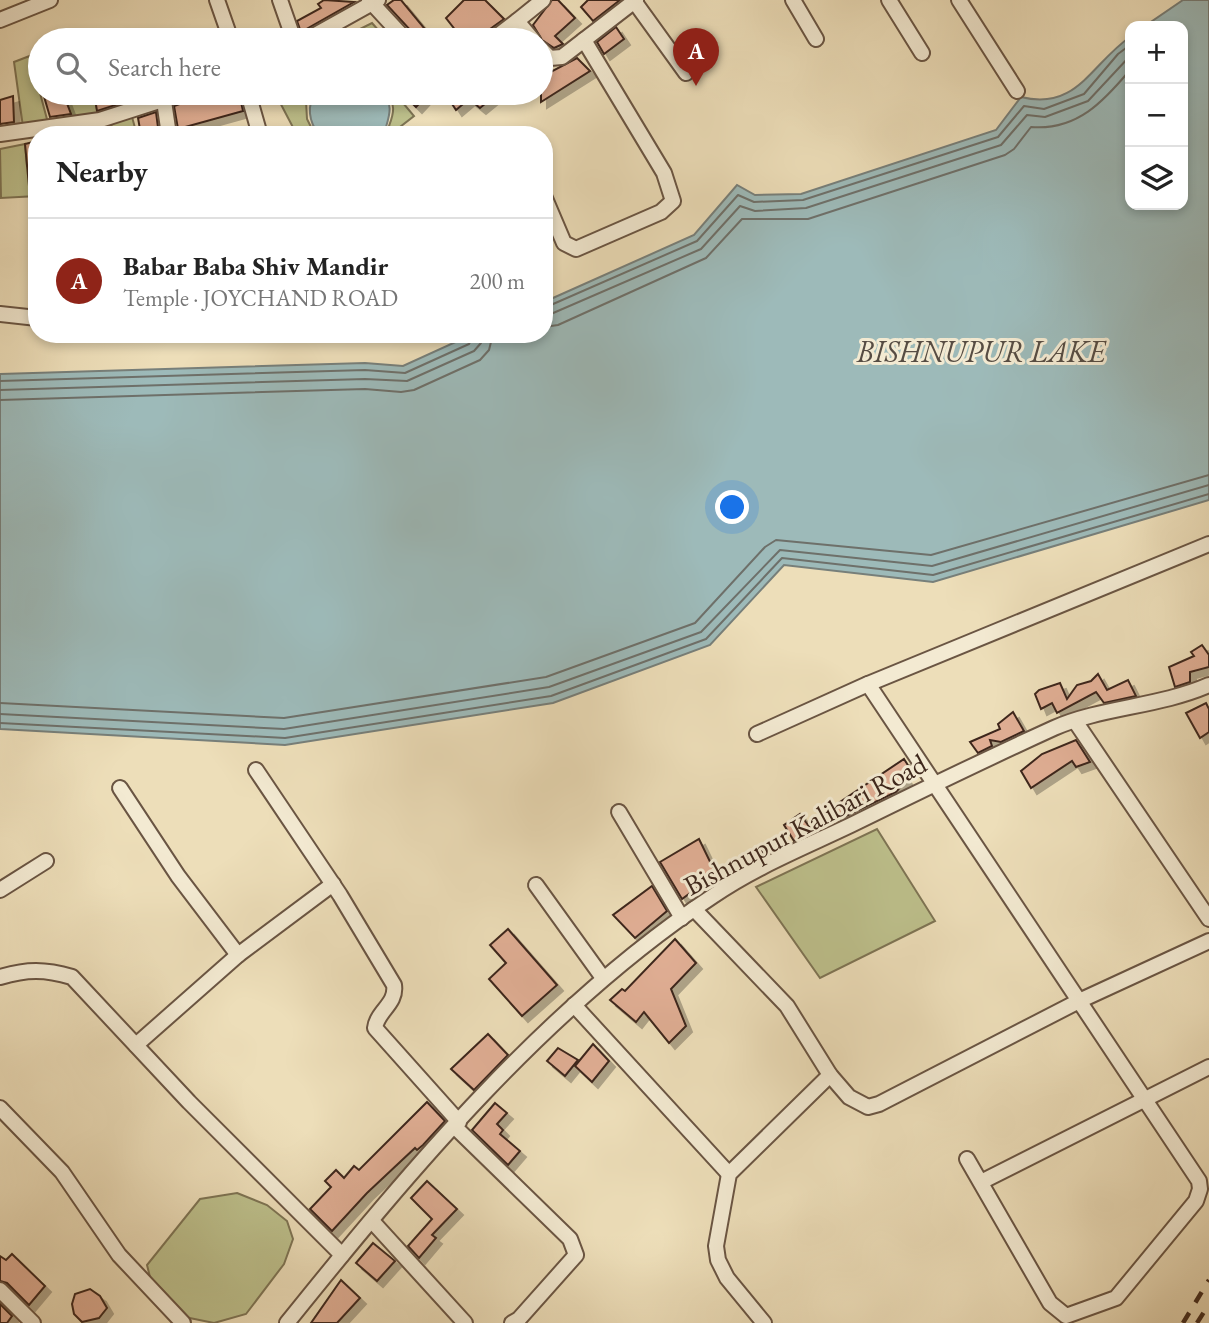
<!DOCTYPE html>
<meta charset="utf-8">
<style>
body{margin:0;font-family:"EB Garamond",serif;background:#f6f6f6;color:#222}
.controls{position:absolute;right:21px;top:21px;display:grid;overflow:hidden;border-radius:14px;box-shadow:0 4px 10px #0003}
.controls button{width:63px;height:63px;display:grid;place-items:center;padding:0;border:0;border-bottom:2px solid #e0e0e0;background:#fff;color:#222;font:35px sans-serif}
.you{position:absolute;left:733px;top:508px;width:24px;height:24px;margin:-18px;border:5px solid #fff;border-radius:50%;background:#1a73e8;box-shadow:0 0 0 10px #1a73e833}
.badge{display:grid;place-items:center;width:46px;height:46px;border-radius:50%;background:#8f2418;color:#fff;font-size:23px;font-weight:700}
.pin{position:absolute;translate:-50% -58px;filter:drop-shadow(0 2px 4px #0008)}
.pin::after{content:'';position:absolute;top:37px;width:24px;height:21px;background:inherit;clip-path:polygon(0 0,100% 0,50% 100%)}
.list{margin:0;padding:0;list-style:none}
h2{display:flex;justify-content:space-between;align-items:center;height:91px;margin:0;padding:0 28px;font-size:30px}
h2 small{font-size:23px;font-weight:400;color:#767676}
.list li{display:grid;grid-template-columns:46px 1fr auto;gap:21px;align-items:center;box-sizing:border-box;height:126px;padding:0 28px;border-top:2px solid #e0e0e0}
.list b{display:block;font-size:26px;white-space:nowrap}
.list p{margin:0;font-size:23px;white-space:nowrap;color:#767676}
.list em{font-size:23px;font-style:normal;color:#767676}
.icon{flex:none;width:38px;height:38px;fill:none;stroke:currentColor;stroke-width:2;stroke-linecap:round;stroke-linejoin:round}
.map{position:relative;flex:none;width:1209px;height:1323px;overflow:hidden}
.search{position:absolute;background:#fff;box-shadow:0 4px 10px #0003;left:28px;top:28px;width:525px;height:77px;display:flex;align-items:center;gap:18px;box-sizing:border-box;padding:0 24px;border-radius:38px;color:#767676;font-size:26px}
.panel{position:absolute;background:#fff;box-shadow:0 4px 10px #0003;left:28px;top:126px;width:525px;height:217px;border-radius:28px}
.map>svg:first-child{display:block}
.green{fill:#bdc08c;stroke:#7e7454;stroke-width:2}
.water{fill:#9dbab9;stroke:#777f7a;stroke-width:2}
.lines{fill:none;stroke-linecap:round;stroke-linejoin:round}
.shore{stroke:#6e706a;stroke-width:2}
.building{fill:#e0ae94;stroke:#3e271c;stroke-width:2;filter:url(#shadow)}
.minor-casing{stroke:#6a5543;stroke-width:18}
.minor{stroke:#f3ead2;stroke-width:14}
.rail{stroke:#3e271c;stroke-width:4.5;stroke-dasharray:12 12;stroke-linecap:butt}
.labels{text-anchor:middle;stroke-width:6;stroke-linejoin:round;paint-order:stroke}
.street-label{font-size:28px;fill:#3e271c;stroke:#f3ead2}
.water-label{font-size:30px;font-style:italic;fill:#564c43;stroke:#f3ead2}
</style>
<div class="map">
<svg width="1209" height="1323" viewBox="0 0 1209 1323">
<defs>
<filter id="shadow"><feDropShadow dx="6" dy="6" stdDeviation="0" flood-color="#0004"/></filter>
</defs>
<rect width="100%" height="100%" fill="#eddeb9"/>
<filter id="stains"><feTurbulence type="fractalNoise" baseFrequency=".00286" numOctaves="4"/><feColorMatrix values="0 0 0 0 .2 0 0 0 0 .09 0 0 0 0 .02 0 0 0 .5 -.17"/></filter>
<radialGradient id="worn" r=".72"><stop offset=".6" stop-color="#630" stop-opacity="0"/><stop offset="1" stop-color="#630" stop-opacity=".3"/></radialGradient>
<g class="green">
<path d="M372,23L387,40H338Z"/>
<path d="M40,52V93L48,123L23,127L14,62Z"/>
<path d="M63,93H94L98,115L73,121Z"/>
<path d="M275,93H313L306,101L307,119L315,135H297Z"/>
<path d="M386,93H401L403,103L414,116L396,130L389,126C394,113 396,104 386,93Z"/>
<path d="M132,117L137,135H113L111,123Z"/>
<path d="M25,144L27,166L37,167V196L1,198L0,149Z"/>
<path d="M877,829L935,921L820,978L756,887Z"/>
<path d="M237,1193L267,1205L287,1221L293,1239L284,1264L246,1314L214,1323L180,1316L152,1285L147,1265L200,1199Z"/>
</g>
<g class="water">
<path d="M1183,0H1209V500L933,582L784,565L710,645L553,703L285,745L0,729V374L365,363L403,366L473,334H544V302L694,235L737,185L755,195L801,194L996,130L1021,97C1077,111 1091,64 1130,37V205H1183V26H1145Z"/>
<path d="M316,93H382C393,103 390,114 386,127L372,135H319C309,122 306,105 316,93Z"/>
</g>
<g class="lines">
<g class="shore">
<path d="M544,308L697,241L738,195L754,202L803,200L998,137L1024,106L1044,109L1084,94L1118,54L1130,45"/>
<path d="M544,317L701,249L740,206L755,211L806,208L1001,145L1027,115L1045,117L1088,101L1130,56"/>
<path d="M544,327L558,325L706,258L742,219H808L1005,155L1014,149L1031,127C1077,131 1104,101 1130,70"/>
<path d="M0,381L365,370L405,373L469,344L474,334"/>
<path d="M0,390L365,379L407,381L474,351L481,343L482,334"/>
<path d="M0,400L365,389L401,392L414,390L480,360L489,350L493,334"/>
<path d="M0,703L284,718L546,677L695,623L765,547L776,540L931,555L1209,475"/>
<path d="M0,714L284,729L549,687L701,632L780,550L932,566L1209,485"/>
<path d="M0,723L285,738L551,696L706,639L782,558L933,575L1209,494"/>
</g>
</g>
<g class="building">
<path d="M324,0L354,2L301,32L297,21L321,8L318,4Z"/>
<path d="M394,0H401L434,40H415L413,33L387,5Z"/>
<path d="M464,0H485L504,19L486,32L482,40H447L456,31L446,18Z"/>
<path d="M552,0H558L575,18L555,36L563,44L554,48L542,40L533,25Z"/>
<path d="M588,0H620L593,21L581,7Z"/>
<path d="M616,27L624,39L604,54L597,42Z"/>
<path d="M280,30L284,40H260Z"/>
<path d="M577,58L590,71L541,102V77Z"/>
<path d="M43,93H63L71,114L50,117Z"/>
<path d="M94,93H153L97,111Z"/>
<path d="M193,93H239L243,111L178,129L174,106L191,100Z"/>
<path d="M402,93H429L416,107Z"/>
<path d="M445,93H485L491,99L480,108L469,99L456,110Z"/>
<path d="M13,96L14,122L0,124V100Z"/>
<path d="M156,112L159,135H141L138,118Z"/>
<path d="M37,141V186H29L25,144Z"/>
<path d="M1202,645L1209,655V667L1190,672V682L1175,687L1169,667L1194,656L1191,652Z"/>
<path d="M1098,674L1107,690L1128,680L1136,696L1104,703L1096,692L1057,713L1052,703L1041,709L1035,694L1039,690L1060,683L1067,699L1077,685L1091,681Z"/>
<path d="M1206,703L1209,709V732L1200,738L1186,713Z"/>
<path d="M1013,712L1024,731L1001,742L990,740L992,746L978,753L970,742L1000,729L998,724Z"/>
<path d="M1076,740L1090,762L1076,767L1072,761L1031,788L1021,771L1042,754Z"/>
<path d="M904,759L911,770L903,774L907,780L896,792L838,820L831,808Z"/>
<path d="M800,814L813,832L794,841L784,825Z"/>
<path d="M699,839L716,874L682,899L660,862Z"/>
<circle cx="757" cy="854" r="6"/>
<path d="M652,886L667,911L635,938L613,915Z"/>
<path d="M508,929L557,985L522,1016L489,979L506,963L490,945Z"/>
<path d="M675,939L696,963L671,989L686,1026L669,1043L644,1012L636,1022L610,1000L622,989L625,991Z"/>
<path d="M488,1034L508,1055L474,1090L451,1069Z"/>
<path d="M593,1044L609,1061L592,1082L575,1066Z"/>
<path d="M558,1048L578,1060L565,1076L547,1061Z"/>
<path d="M427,1102L445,1121L423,1145L417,1150L415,1148L367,1193L332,1231L310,1209L331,1187L325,1181L336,1170L344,1178L354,1166L359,1170Z"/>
<path d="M495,1103L507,1113L497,1124L503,1130L500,1134L520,1151L508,1165L472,1130Z"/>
<path d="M427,1181L457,1209L432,1235L436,1238L419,1258L408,1246L432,1219L411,1198Z"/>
<path d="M373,1243L395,1261L377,1281L356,1263Z"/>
<path d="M12,1254L45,1286L29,1305L7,1283L0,1281V1256L6,1260Z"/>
<path d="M341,1280L360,1298L337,1323H311Z"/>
<path d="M90,1289L100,1296L107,1308L99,1318L82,1322L74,1314L72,1304L75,1294Z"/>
<path d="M0,1304L12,1316L7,1323H0Z"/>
</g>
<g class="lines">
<g class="minor-casing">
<g id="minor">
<path d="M217,0L231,40"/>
<path d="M280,0L294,40"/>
<path d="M369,0L406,40"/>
<path d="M793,0L816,39"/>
<path d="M889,0L922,53"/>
<path d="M959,0L1017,91"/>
<path d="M634,1L686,73"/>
<path d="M0,20L50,0"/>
<path d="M517,21L543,0"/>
<path d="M306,40L378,0"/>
<path d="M492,40L517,21L533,40"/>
<path d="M541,49L550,58L562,57L636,0"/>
<path d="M248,93L260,135"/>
<path d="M164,101L169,135"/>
<path d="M0,134L100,120L184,93"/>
<path d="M544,196L564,243L576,249L661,212L673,201L664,173L584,40"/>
<path d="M0,314L37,318"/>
<path d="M868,684L1199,1181L1200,1189L1196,1201L1116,1298L1066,1316L1050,1303L967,1159"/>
<path d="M1075,721L1209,919"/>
<path d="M757,734L868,684L1209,544"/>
<path d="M256,770L340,895L394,985C397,1004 377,1011 375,1028L459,1122"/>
<path d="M120,788L178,876L238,955"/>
<path d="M619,812L682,918"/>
<path d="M536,885L603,978"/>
<path d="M0,890L46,861"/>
<path d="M694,909L787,1006L830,1075L849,1097L868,1107L879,1104L1079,1001L1209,941"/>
<path d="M0,977C27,969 45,969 72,977L189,1102L342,1255"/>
<path d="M574,1005L729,1174"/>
<path d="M136,1045L238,955L333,884"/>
<path d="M0,1108L62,1172L119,1255L183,1323"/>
<path d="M455,1127L570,1239L576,1255L519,1319L512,1323"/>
<path d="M981,1182L1209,1067"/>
<path d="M372,1221L465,1323"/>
<path d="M0,1290L33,1323"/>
<path d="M287,1323C410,1170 548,1005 713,896C755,867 805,847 851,825C918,792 986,759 1054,728C1101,707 1159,707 1209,685"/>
<path d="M764,1323L727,1278L718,1260L716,1246L729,1174L830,1075"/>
</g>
</g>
<use href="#minor" class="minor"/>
<g class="rail">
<path d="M1183,1323L1209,1280"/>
<path d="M1197,1323L1209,1304"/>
</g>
</g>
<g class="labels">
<g class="street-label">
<text transform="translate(805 824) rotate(-28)" y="10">Bishnupur Kalibari Road</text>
</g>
<g class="water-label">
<text x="981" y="362">BISHNUPUR LAKE</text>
</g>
</g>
<rect width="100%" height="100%" filter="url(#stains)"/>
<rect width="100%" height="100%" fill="url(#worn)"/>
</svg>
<div class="controls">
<button>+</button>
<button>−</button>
<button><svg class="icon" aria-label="layers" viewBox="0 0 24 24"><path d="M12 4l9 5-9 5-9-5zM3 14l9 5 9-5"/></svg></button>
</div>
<div class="you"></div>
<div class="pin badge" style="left:696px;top:86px">A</div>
<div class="search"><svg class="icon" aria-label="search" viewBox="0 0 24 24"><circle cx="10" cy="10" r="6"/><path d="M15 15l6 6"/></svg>Search here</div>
<section class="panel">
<h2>Nearby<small></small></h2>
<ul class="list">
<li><span class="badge">A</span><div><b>Babar Baba Shiv Mandir</b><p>Temple · JOYCHAND ROAD</p></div><em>200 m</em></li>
</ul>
</section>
</div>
